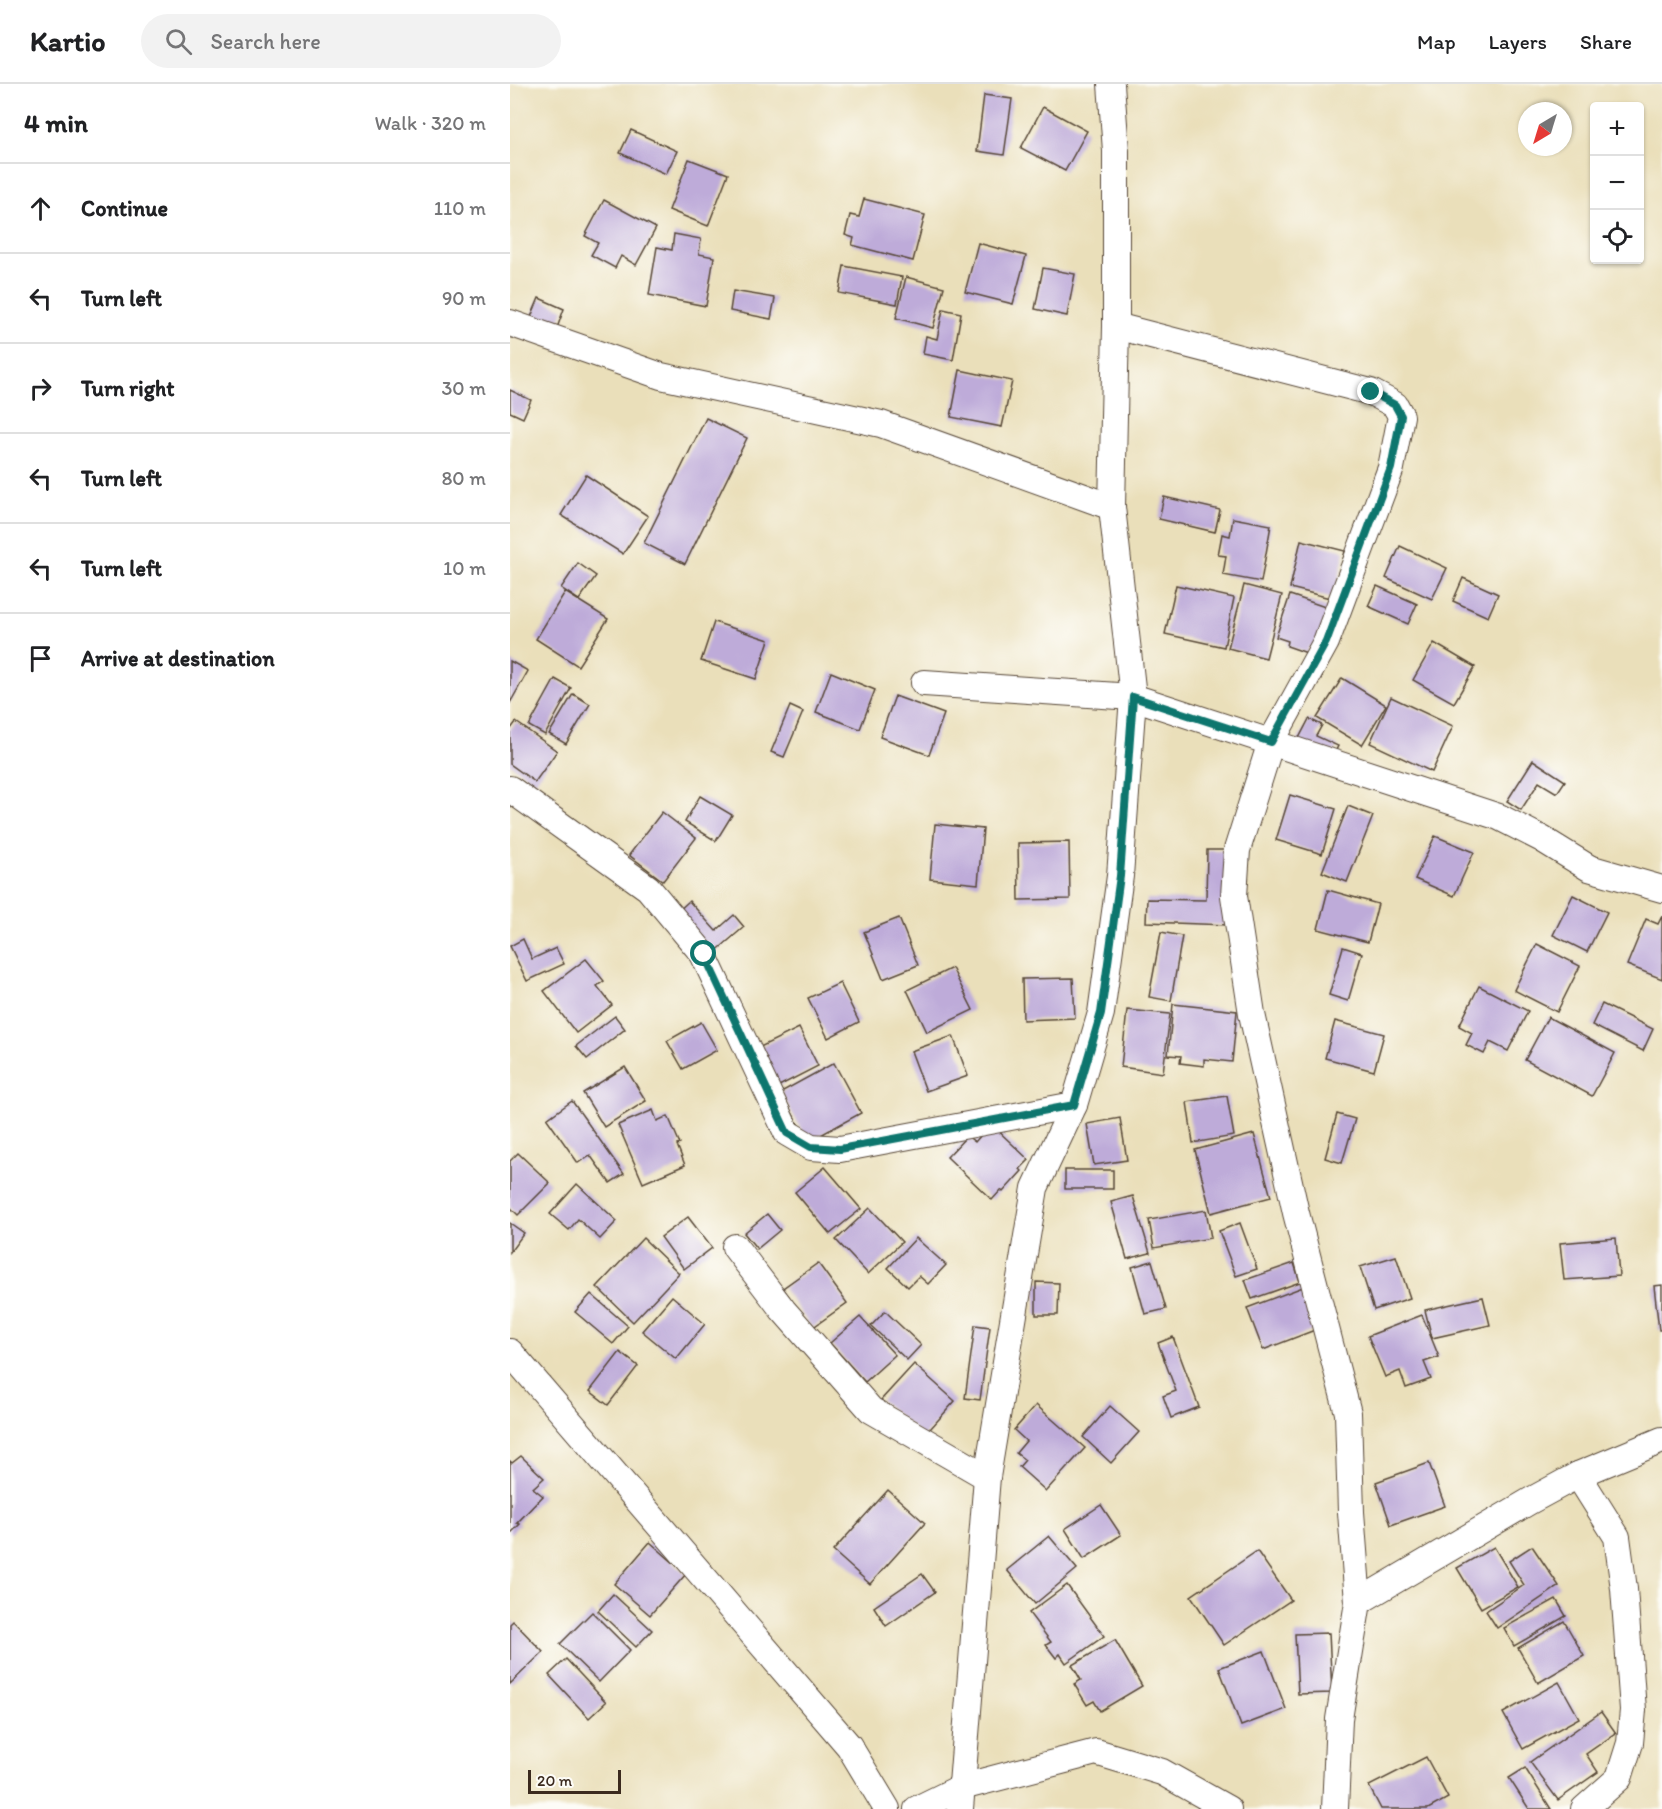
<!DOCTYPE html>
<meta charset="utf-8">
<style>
body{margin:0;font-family:Itim,sans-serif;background:#f2f2f2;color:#202124}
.controls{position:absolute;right:18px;top:18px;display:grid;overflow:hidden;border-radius:6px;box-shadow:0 2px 4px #0004}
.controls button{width:54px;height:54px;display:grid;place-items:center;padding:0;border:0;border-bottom:2px solid #e0e0e0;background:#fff;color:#202124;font:30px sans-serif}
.compass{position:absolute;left:1008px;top:18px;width:54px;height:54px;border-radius:50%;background:#fff;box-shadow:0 2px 4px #0004;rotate:218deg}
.scale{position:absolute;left:18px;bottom:15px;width:93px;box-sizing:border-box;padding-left:6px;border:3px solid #3b2a1e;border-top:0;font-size:16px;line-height:21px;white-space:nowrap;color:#3b2a1e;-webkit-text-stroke:4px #fdfcf7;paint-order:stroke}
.stop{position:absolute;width:18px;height:18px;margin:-14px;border:4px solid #0f766e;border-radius:50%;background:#fff}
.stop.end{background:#0f766e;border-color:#fff;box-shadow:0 2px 6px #0008}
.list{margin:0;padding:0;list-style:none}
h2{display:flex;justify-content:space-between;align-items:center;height:78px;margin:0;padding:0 24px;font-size:26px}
h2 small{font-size:20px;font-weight:400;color:#757577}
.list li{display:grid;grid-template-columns:39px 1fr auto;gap:18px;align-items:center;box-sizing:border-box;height:90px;padding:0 24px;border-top:2px solid #e0e0e0}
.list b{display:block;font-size:22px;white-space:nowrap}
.list em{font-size:20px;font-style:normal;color:#757577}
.icon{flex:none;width:33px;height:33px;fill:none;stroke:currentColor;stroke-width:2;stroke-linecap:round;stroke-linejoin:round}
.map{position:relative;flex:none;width:1152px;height:1725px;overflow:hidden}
header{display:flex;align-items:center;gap:36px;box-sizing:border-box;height:84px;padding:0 30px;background:#fff;border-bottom:2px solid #e0e0e0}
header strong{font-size:28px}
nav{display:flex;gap:33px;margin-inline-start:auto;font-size:21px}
.search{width:420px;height:54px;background:#f2f2f2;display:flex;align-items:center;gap:15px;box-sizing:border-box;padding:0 21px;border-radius:33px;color:#757577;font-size:22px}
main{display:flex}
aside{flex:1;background:#fff}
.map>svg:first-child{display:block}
.building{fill:#beabd9}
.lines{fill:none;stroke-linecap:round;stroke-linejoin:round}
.street-casing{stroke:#554535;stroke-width:28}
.street{stroke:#fff;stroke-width:26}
.route{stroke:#0f766e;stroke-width:8}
</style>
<header>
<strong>Kartio</strong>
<div class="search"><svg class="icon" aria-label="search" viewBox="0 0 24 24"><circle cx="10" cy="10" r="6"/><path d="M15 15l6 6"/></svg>Search here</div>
<nav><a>Map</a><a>Layers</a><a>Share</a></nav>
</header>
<main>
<aside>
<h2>4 min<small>Walk · 320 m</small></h2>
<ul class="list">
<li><svg class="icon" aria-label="ahead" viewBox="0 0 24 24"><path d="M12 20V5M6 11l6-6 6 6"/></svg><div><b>Continue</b></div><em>110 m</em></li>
<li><svg class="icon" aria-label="left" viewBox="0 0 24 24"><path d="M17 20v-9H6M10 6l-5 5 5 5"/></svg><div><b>Turn left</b></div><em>90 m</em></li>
<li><svg class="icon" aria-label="right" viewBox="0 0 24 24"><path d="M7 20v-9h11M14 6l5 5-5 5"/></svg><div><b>Turn right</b></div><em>30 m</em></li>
<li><svg class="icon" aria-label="left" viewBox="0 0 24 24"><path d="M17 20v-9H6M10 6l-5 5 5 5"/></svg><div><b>Turn left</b></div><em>80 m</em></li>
<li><svg class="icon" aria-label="left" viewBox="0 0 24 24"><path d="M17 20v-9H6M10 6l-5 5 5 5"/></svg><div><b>Turn left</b></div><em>10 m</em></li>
<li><svg class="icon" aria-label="arrive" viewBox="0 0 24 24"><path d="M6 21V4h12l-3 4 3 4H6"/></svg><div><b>Arrive at destination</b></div></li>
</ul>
</aside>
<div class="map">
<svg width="1152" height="1725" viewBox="0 0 1152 1725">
<rect width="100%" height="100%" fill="#fdfcf7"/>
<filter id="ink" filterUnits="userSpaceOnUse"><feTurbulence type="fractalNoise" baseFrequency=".0167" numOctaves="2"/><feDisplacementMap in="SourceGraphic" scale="12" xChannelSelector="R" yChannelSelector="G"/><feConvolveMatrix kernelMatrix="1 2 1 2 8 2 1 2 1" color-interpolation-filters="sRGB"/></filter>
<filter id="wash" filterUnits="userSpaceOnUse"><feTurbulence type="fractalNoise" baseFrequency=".008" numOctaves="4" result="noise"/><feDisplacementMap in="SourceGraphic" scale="24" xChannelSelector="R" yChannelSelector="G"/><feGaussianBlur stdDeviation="1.35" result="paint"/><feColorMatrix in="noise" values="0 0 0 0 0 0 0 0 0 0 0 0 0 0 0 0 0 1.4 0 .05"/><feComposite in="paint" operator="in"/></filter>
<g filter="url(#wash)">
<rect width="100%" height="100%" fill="#eadfba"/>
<g id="blocks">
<g class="building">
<path d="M474,11L502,15L494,71L467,67Z"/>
<path d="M533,23L577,47L555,87L511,64Z"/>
<path d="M121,46L167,67L156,90L110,69Z"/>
<path d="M179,75L218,90L198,142L159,126Z"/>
<path d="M354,115L415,131L403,177L342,161L344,154L335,151L340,131L349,133Z"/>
<path d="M94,116L146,144L126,181L111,172L105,184L81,171L88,159L75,152Z"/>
<path d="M164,150L191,155L189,170L204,173L196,222L139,211L147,163L162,166Z"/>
<path d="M468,159L516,172L503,220L455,208Z"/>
<path d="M334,182L392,193L387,220L329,209Z"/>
<path d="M533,184L565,190L557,232L525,225Z"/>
<path d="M396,193L434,203L423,244L386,234Z"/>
<path d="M223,207L265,214L261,235L220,227Z"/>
<path d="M29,214L54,225L47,244L21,233Z"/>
<path d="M433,225L451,229L443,276L413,270L416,252L427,255Z"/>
<path d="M450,286L502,297L492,343L441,333Z"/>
<path d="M0,306L21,316L13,334L0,328Z"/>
<path d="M196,334L237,354L175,480L134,459Z"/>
<path d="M76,391L138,432L113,470L51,431Z"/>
<path d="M654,413L710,426L705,448L649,435Z"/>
<path d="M723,434L761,441L751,498L713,491L716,472L708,471L712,450L720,452Z"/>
<path d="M791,456L835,467L824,515L780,504Z"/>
<path d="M890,462L937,484L922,515L876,494Z"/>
<path d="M68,479L86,492L69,516L51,504Z"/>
<path d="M953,494L988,510L978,533L943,517Z"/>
<path d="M666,501L724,514L714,563L655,550Z"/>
<path d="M734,501L772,511L756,574L718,564Z"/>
<path d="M867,502L907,520L898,540L858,522Z"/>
<path d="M55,508L98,535L68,582L26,555Z"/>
<path d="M780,511L821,525L809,566L799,562L797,569L777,562L778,557L766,553Z"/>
<path d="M204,538L259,556L246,595L191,577Z"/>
<path d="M924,559L965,583L944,619L903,596Z"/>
<path d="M0,577L18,587L0,619Z"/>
<path d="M321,588L365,606L350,645L306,628Z"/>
<path d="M832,594L876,621L852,661L807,634Z"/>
<path d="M45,595L61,604L35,651L19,642Z"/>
<path d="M63,610L80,620L56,660L39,650Z"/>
<path d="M385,612L434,630L419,671L370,653Z"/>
<path d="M881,613L943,642L922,688L860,659Z"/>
<path d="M280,622L293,628L274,673L261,668Z"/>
<path d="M799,635L812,641L806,652L828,662L821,676L786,660Z"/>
<path d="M6,638L47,667L25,698L0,680V646Z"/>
<path d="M1023,676L1055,697L1047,709L1029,698L1011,726L997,717Z"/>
<path d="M780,711L826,725L812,770L766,756Z"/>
<path d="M190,712L222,731L206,757L175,738Z"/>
<path d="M838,722L863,732L837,798L812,788Z"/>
<path d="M152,728L186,754L153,797L119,771Z"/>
<path d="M425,740L473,745L468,800L420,795Z"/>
<path d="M925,752L964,768L944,812L905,795Z"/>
<path d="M559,758L560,815L509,816L508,759Z"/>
<path d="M697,766H720L718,841L636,838L637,815L696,816Z"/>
<path d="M818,806L868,820L858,858L808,845Z"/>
<path d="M1063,811L1097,828L1077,868L1043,851Z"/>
<path d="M179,817L206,847L224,831L234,843L204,869L167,828Z"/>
<path d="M1152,832V895L1117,881L1136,835L1148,840Z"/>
<path d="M389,834L408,881L373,895L354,848Z"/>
<path d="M651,848L672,852L661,917L639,913Z"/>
<path d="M13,855L22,875L46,864L54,880L17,897L0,862Z"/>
<path d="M1027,860L1070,882L1047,928L1004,906Z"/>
<path d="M833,863L852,869L838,917L819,911Z"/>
<path d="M76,875L94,897L87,902L102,921L66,949L34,907Z"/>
<path d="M442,884L463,926L417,948L397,906Z"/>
<path d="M563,894L565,934L513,936L512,895Z"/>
<path d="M330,899L349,938L318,954L298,914Z"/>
<path d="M969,902L1018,927L998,967L980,958L974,970L956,961L962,949L949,942Z"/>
<path d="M663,920L727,927L722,978L694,975V982L670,979L671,972L658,971Z"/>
<path d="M1092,920L1143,945L1133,967L1082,941Z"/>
<path d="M617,926L660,930L653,989L611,983Z"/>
<path d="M105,932L115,945L77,975L66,962Z"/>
<path d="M1038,933L1105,969L1082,1012L1015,976Z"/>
<path d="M825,937L874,950L864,987L815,974Z"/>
<path d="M191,938L207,966L173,985L157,957Z"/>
<path d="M289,944L308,982L269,1002L250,963Z"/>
<path d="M443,952L458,992L416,1007L401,967Z"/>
<path d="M324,979L351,1029L298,1058L271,1008Z"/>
<path d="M115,983L136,1017L94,1043L73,1009Z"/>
<path d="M717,1012L724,1052L683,1059L677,1018Z"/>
<path d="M62,1017L114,1090L100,1099L80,1071L68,1079L37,1035Z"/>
<path d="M143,1026L147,1037L158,1032L170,1060L167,1061L175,1081L133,1099L108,1041Z"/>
<path d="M827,1030L845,1035L832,1079L815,1074Z"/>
<path d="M610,1034L617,1076L584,1081L577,1040Z"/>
<path d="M481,1040L519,1076L510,1085L512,1087L493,1108L491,1106L482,1116L437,1073L457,1052L465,1058Z"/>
<path d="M744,1050L761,1113L701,1129L685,1066Z"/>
<path d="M8,1069L40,1099L8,1131L0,1123V1077Z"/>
<path d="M315,1083L351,1125L320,1150L285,1108Z"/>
<rect x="555" y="1086" width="48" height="19"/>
<path d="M67,1100L107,1137L90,1155L68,1135L59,1146L40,1130Z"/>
<path d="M623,1112L640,1169L617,1175L601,1118Z"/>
<path d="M360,1124L392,1158L358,1190L326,1156Z"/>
<path d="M696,1126L701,1154L644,1164L639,1136Z"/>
<path d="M257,1130L270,1146L247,1165L234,1149Z"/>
<path d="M178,1133L202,1164L174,1185L151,1153Z"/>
<path d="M0,1139L14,1149L0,1168Z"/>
<path d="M730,1139L747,1185L726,1192L709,1147Z"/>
<path d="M133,1154L169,1189L123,1238L87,1203Z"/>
<path d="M406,1154L436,1181L418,1200L409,1192L398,1203L378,1184Z"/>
<path d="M1106,1154L1109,1192L1054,1196L1050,1159Z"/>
<path d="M886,1172L900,1214L864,1226L850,1183Z"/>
<path d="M642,1177L656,1225L635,1230L622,1183Z"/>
<path d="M308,1179L337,1219L302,1244L273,1204Z"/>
<path d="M784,1179L790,1198L742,1215L735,1196Z"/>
<path d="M526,1198L549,1199L548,1231H526Z"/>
<path d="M1152,1201V1246H1149L1144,1202Z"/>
<path d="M793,1203L810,1244L753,1266L737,1224Z"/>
<path d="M81,1210L118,1242L103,1260L65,1228Z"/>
<path d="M162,1212L195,1240L166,1275L132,1247Z"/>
<path d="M973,1213L980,1241L922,1254L915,1226Z"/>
<path d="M375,1227L411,1261L397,1276L361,1242Z"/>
<path d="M912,1231L929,1273L914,1278L921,1295L896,1304L890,1287L875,1293L858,1252Z"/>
<path d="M350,1233L385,1271L355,1298L320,1259Z"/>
<path d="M465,1241L480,1243L470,1316L455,1314Z"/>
<path d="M663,1253L689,1323L661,1334L653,1312L666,1307L648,1259Z"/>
<path d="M110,1268L128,1282L98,1321L80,1307Z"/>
<path d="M404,1280L445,1317L413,1353L371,1316Z"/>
<path d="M526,1321L575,1364L536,1407L509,1383L515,1376L506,1369L516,1357L504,1346Z"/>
<path d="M600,1322L629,1348L601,1379L573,1353Z"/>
<path d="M11,1372L34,1394L23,1404L33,1412L7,1439L10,1440L0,1450V1377L2,1379Z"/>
<path d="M919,1379L935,1422L881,1441L866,1398Z"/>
<path d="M378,1406L415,1439L360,1500L323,1467Z"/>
<path d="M591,1421L611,1451L574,1475L555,1445Z"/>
<path d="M539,1452L567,1485L525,1520L497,1486Z"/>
<path d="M140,1458L176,1490L140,1531L104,1500Z"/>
<path d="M1022,1462L1049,1502L987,1544L976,1527L1014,1501L999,1477Z"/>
<path d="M984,1463L1008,1503L971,1524L947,1484Z"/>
<path d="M747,1467L781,1516L714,1561L681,1512Z"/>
<path d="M412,1490L425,1508L376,1542L364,1523Z"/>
<path d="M557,1501L594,1552L556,1579L550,1570L546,1574L536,1561L541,1558L519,1529Z"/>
<path d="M103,1510L142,1546L126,1563L88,1527Z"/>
<path d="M1046,1515L1056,1532L1004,1562L994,1544Z"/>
<path d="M82,1528L120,1566L89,1598L50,1560Z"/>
<path d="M3,1537L33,1568L0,1600V1540Z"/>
<path d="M1054,1537L1074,1572L1028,1599L1008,1564Z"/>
<path d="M819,1549L822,1609L788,1610L785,1550Z"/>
<path d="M605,1556L632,1602L590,1627L584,1617L577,1621L564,1600L571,1596L562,1581Z"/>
<path d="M754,1567L776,1625L731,1642L709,1584Z"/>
<path d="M56,1575L96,1618L79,1634L39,1591Z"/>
<path d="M1049,1598L1069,1634L1013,1665L993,1629Z"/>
<path d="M1091,1628L1106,1649L1076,1670L1088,1688L1048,1716L1020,1678Z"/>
<path d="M916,1673L938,1714L918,1725H871L859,1702Z"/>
<path d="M1015,1684L1041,1725H1019L999,1694Z"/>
</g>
</g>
</g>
<g filter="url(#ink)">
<use href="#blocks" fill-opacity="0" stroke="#554535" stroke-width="1.5"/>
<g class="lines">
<g class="street-casing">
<g id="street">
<path d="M0,239L151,292L371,340L602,423"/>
<path d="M606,242L861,308L885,321L891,332L881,384L816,558L761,658L727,766L724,812L742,930L786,1129L838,1329L841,1428L848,1518"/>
<path d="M414,599L623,613L989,733L1032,755L1079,784L1152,805"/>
<path d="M0,705L138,804L193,870L277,1049L301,1063L330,1065L564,1021"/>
<path d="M225,1163L273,1226L361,1326L477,1393"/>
<path d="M0,1268L339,1662L377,1725"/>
<path d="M1068,1391L1107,1453L1114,1505L1123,1626L1120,1659L1109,1694L1074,1725"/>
<path d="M407,1725L452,1703L586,1668L652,1688L718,1725"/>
<path d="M450,1725L477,1393L525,1104L564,1021L591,929L610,792L623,613L602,423L606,242V67L601,0"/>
<path d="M825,1725L829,1635L848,1518L1020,1417L1068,1391L1152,1356"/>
</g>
</g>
<use href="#street" class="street"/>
</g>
</g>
<g class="lines" filter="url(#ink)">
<path class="route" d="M194,870L277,1049L301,1063L330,1065L564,1021L591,929L610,792L623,613L761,658L816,558L881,384L891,332L885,321L861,308"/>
</g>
</svg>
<div class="controls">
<button>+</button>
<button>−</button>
<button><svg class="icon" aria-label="locate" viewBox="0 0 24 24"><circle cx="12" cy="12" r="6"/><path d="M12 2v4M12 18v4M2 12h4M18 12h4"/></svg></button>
</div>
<svg class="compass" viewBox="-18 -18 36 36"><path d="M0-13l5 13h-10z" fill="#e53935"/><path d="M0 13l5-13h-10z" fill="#757577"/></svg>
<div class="scale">20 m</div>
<div class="stop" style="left:194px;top:870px"></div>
<div class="stop end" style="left:861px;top:308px"></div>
</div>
</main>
